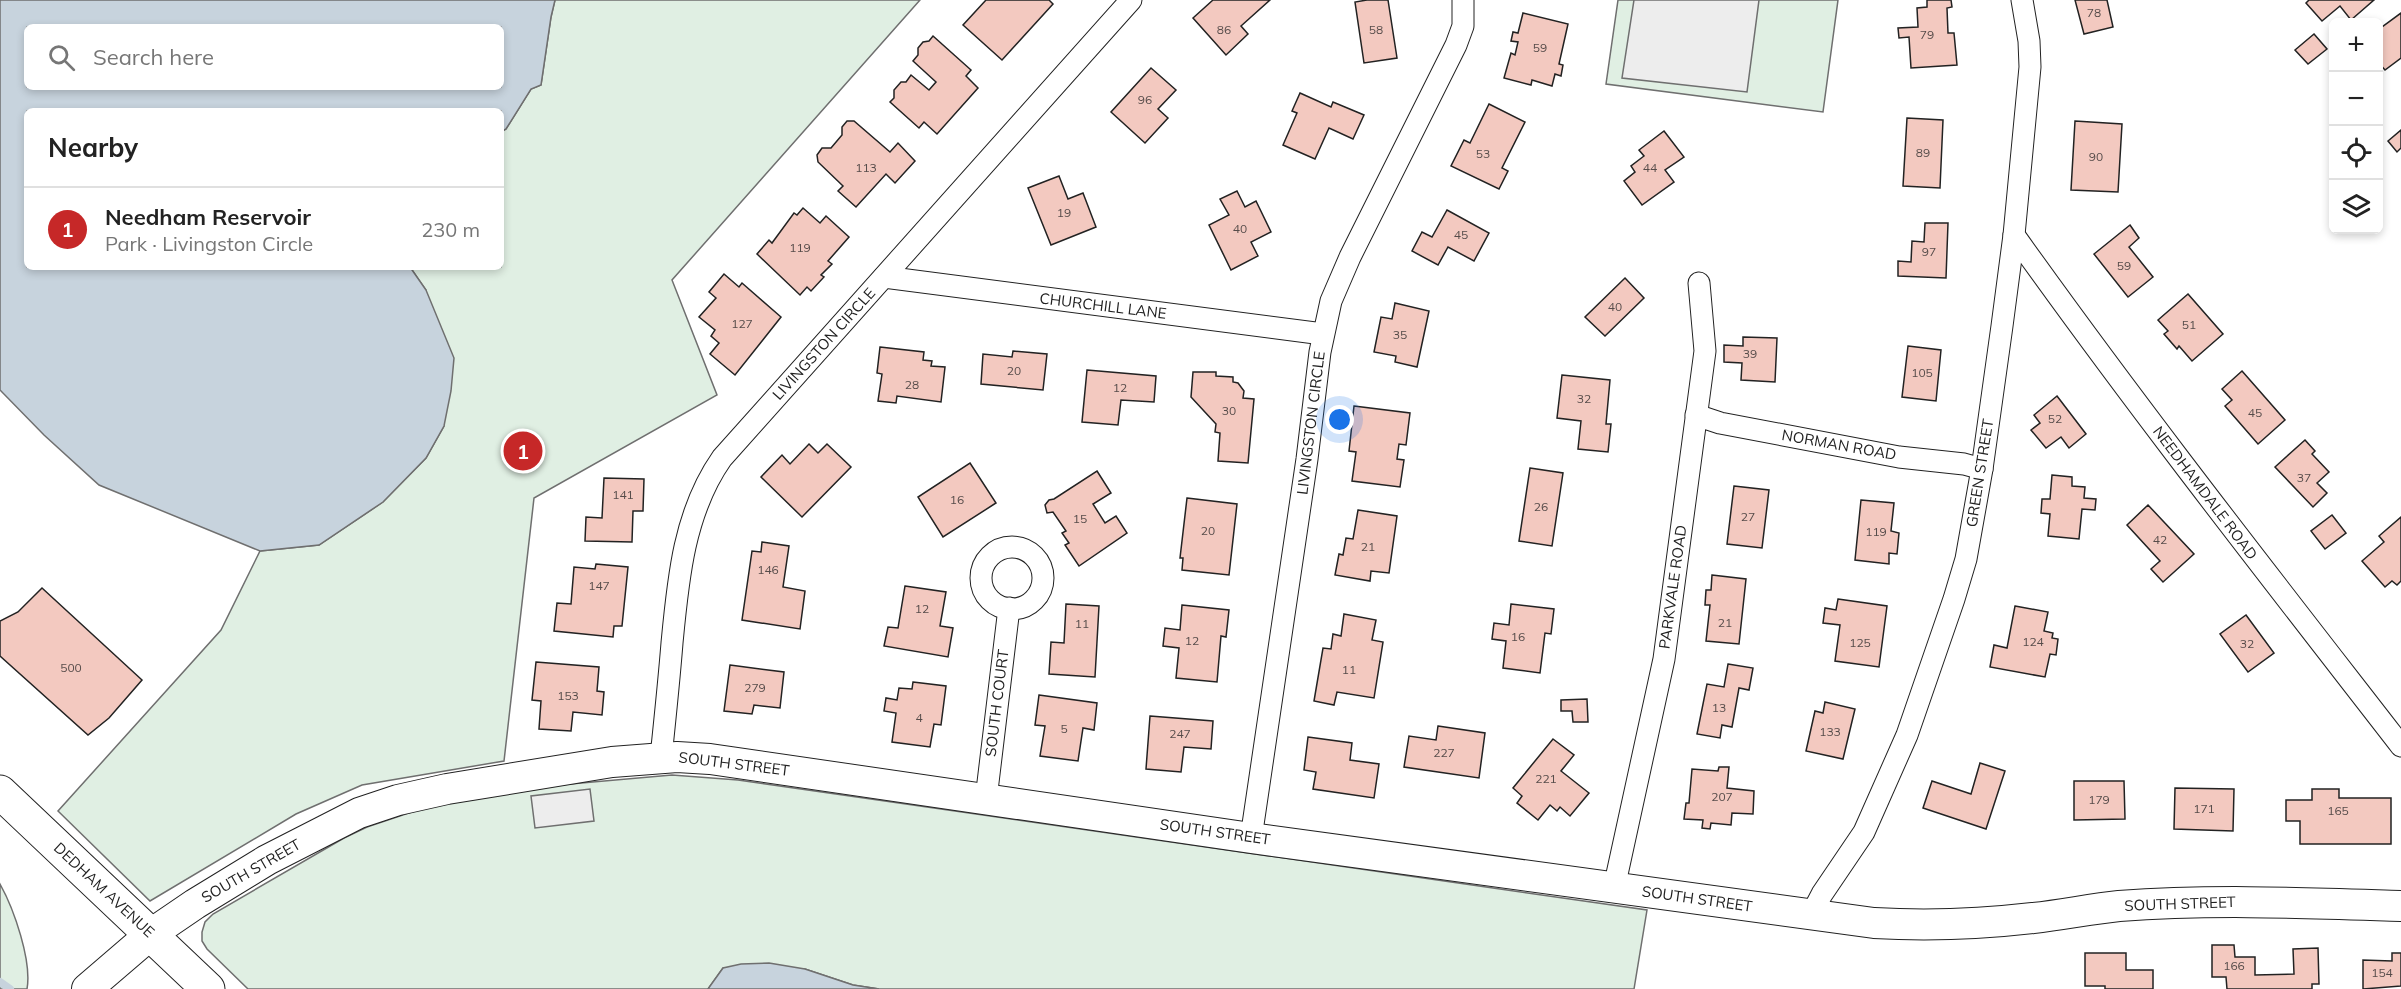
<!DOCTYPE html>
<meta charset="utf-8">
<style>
body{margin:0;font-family:Mulish,sans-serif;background:#f6f6f6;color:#222}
.controls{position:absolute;right:18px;top:18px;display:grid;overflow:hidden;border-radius:9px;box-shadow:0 3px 9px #0003}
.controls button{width:54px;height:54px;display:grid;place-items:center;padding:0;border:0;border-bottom:2px solid #e0e0e0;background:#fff;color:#222;font:30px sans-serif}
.you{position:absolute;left:1340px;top:420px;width:21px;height:21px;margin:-15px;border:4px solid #fff;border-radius:50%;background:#1a73e8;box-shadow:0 0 0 9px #1a73e833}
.badge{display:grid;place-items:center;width:39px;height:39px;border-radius:50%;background:#c62828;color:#fff;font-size:20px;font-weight:700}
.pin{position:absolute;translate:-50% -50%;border:3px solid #fff;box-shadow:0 2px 6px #0006}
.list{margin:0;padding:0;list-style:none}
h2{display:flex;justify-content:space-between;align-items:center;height:78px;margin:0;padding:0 24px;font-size:26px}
h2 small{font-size:20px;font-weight:400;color:#767676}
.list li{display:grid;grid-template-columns:39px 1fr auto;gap:18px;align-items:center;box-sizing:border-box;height:84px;padding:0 24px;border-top:2px solid #e0e0e0}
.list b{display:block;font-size:22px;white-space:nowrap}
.list p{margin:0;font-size:20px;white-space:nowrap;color:#767676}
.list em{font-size:20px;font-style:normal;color:#767676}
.icon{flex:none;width:33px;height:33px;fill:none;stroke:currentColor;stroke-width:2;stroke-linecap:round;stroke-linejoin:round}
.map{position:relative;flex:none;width:2401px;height:989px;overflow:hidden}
.search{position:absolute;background:#fff;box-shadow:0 3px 9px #0003;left:24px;top:24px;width:480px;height:66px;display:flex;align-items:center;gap:15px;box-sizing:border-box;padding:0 21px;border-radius:9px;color:#767676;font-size:22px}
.panel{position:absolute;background:#fff;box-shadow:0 3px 9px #0003;left:24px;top:108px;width:480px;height:162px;border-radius:9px}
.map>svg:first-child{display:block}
.green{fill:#e0efe3;stroke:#6f6f6f;stroke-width:1.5}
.parking{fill:#ededed;stroke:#6f6f6f;stroke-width:1.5}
.water{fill:#c7d3dd;stroke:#6f6f6f;stroke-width:1.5;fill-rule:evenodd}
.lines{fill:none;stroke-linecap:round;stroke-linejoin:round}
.stream{stroke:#c7d3dd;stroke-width:8}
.building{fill:#f3c9c0;stroke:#222;stroke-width:1.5}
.street-casing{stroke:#222;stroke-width:23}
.secondary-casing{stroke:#222;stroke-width:32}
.primary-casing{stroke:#222;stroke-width:35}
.street{stroke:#fff;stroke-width:21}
.secondary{stroke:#fff;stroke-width:30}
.primary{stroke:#fff;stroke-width:33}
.labels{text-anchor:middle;stroke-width:4.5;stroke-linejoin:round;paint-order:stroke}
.number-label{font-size:12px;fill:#564c4a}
.street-label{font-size:15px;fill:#222;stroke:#fff}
</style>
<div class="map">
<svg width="2401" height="989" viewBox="0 0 2401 989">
<rect width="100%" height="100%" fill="#fff"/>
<g class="green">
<path d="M555,0H920L672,280L717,395L534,498L504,761L362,785L296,814L150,901L58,811L221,630L260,551L319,545L383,502L426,458L444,426L426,290L410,267H501V132L506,129L531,89L541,85L551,17Z"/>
<path d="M1618,0H1838L1823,112L1606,84Z"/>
<path d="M672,775L738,780L1647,910L1634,989H879L853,985L805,969L723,968L708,989H248L207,949L202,941V932L205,922L213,914L344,838L367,827L468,793Z"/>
<path d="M0,884C14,909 32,961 27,989H0Z"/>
</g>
<g class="parking">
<path d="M1634,0H1759L1747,92L1622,78Z"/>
<path d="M590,789L594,821L535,828L531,796Z"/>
</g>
<g class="water">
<path d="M0,0H555L551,17L541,85L531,89L506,129L501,132V111H27V267H410L426,290L454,358L451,391L444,426L426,458L383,502L319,545L260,551L99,485L44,435L0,390ZM27,27H501V87H27Z"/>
<path d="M769,963L805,969L853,985L879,989H708L723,968L741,964Z"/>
</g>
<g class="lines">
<path class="stream" d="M0,982L10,989"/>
</g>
<g class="building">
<path d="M986,0H1049L1053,4L1002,60L963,25Z"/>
<path d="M1213,0H1270L1241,26L1248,34L1226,55L1193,18Z"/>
<path d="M1367,0H1388L1397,58L1364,63L1355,2Z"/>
<path d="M1927,0H1951L1952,7L1947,8L1948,33H1954L1957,65L1911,68L1909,37L1899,38L1898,28L1918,27L1917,8L1927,7Z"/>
<path d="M2075,0H2107L2113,27L2084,34Z"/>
<path d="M2309,0H2374L2351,20L2340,6L2322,21L2306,3Z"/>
<path d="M1523,13L1568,24L1559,64L1563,65L1561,76L1555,74L1552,86L1532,80L1531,85L1504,78L1511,53L1515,55L1518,42L1511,41L1513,32L1518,33Z"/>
<path d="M2401,13V58L2385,70L2378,62V30Z"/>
<path d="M2314,34L2327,49L2308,64L2295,50Z"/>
<path d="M933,36L971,70L966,76L978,88L937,134L924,122L919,128L890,102L894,98V90L901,82H906L911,75L929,90L936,82L913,61L918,55V48L923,42L929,41Z"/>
<path d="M1151,68L1176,90L1158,109L1168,118L1145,143L1111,112Z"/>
<path d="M1300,93L1331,107L1333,102L1364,115L1353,139L1329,128L1315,159L1283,145L1297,113L1292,111Z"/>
<path d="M1489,104L1525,122L1502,168L1508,171L1499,189L1451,166L1464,140L1470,143Z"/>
<path d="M1907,118L1943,120L1940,188L1903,186Z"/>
<path d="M847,121H854L890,152L898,143L915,161L895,183L886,174L856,207L838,191L843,186L818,162L817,155L822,148H831L842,135V127Z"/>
<path d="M2075,121L2122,124L2118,192L2071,190Z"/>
<path d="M2401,130V148L2397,152L2388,141Z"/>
<path d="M1664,131L1684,157L1665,170L1674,182L1642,205L1624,181L1635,172L1631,166L1644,156L1639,150Z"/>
<path d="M1059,176L1068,199L1083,193L1096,227L1051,245L1028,188Z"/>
<path d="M1237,191L1245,207L1256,201L1271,232L1251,242L1258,256L1231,270L1209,225L1229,215L1220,199Z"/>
<path d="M803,208L820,223L826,216L849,237L828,261L832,264L821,275L824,277L811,291L807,287L800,295L757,254L769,240L772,243L794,213L797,215Z"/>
<path d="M1447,210L1489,233L1474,261L1448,247L1438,265L1412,251L1422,232L1432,237Z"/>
<path d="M1925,223H1948L1946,278L1898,276V261L1911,262L1912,241L1924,242Z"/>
<path d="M2130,225L2139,238L2129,247L2153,277L2128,297L2094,254Z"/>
<path d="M724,274L739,287L742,283L781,317L735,375L710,354L719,343L711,336L715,330L699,317L716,298L709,292Z"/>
<path d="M1625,278L1644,298L1605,336L1585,317Z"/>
<path d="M2188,294L2223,334L2192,361L2179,346L2177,349L2164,334L2168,331L2158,320Z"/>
<path d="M1395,303L1429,311L1417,367L1395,362L1396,356L1374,352L1381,317L1392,319Z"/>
<path d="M1743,337L1777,338L1775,382L1741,380L1742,363L1724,362V345L1743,346Z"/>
<path d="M1908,346L1941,350L1936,401L1902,397Z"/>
<path d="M880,347L924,352L923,360L932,361L931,366L945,367L941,402L897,396L896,403L878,401L882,374L877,373Z"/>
<path d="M1013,351L1047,354L1043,390L981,384L983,354L1012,357Z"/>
<path d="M1087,370L1156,376L1154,402L1121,400L1118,425L1082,422Z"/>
<path d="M2242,371L2285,420L2258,444L2225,406L2232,400L2222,389Z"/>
<path d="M1193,372H1216V376L1233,377V382L1238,383L1244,391L1243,398L1254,399L1248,463L1218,461L1220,433L1215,432L1216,424L1191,397Z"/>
<path d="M1562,375L1610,380L1606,424H1611L1608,452L1578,449L1581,421L1557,418Z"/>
<path d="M2057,396L2086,434L2069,448L2061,437L2046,448L2031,430L2040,423L2034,415Z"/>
<path d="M1354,406L1410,413L1406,445L1399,444L1397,459L1404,460L1400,487L1352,481L1356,452L1349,451Z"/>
<path d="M2305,440L2315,451L2312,454L2329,472L2317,483L2327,493L2313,507L2275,467Z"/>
<path d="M809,444L818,453L827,444L851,467L802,517L761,477L782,455L790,464Z"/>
<path d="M970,463L996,503L943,537L918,497Z"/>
<path d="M1530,468L1563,473L1552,546L1519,541Z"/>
<path d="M1097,471L1111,493L1093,504L1105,523L1116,516L1127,533L1079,566L1065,545L1069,543L1062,533L1066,531L1053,512L1047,513L1045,505L1049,500L1054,499Z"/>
<path d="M2052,475L2072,477V486L2085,487L2084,498L2096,499L2095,510L2082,509L2079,539L2048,536L2050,514L2041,513L2042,499H2050Z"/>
<path d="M604,478L644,479L643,511H633L632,542L585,541L586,517L602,518Z"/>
<path d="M1734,486L1769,490L1762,548L1727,544Z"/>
<path d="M1187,498L1237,504L1229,575L1182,570L1183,558H1180Z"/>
<path d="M1861,500L1894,503L1891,531L1899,533L1897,554L1889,553V564L1855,560Z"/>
<path d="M2148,505L2194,554L2163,582L2151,569L2160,561L2127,525Z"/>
<path d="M1358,510L1397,516L1389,573L1371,571L1370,581L1335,575L1339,554L1343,555L1346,538L1353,539Z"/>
<path d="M2332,515L2346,533L2325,549L2311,531Z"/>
<path d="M2401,517V581L2397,585L2392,581L2385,587L2362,561L2384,542L2379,536Z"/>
<path d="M762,542L789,546L783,587L805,591L800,629L742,620L752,551L761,552Z"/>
<path d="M596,564L628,567L622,626H614L613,637L554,631L557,603L571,604L574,567L595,569Z"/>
<path d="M1712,575L1746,579L1739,644L1706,641L1710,605H1705L1706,590H1711Z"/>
<path d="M905,586L946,592L940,626L953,628L948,657L884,646L888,627L898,628Z"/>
<path d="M42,588L142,680L109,718L88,735L0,656V621L18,612Z"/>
<path d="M1838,599L1887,606L1879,667L1835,661L1840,625L1823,623L1825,608L1836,610Z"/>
<path d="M1066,604L1099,606L1095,677L1049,674L1051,642L1064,643Z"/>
<path d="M1511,604L1554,609L1551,634L1545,633L1540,673L1503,668L1506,641L1492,639L1494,623L1509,625Z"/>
<path d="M1182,605L1229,610L1226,637L1221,636L1217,682L1176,678L1179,648L1163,646L1165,628L1180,630Z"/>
<path d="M2015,606L2048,612L2044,631L2053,633L2052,638L2058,639L2056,655L2050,654L2045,677L1990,667L1994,645L2007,648Z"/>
<path d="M1344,614L1376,620L1372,640L1383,642L1374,698L1337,692L1334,705L1314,701L1323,648L1331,649L1333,634L1341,636Z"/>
<path d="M2246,615L2274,653L2248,672L2220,634Z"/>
<path d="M536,662L599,667L597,691L604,692L602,715L573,712L571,731L539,729L541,701L532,700Z"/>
<path d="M1728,664L1753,668L1749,690L1739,688L1732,727L1722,725L1720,738L1697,734L1707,684L1724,687Z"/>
<path d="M730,665L784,672L780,708L754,705L752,714L724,711Z"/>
<path d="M913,682L946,686L941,725L934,724L930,747L892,742L896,713L884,711L886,698L897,700L899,688L912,689Z"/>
<path d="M1039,695L1097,703L1094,730L1083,728L1078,761L1040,756L1045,726L1035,725Z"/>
<path d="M1587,699L1588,722H1573L1572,711H1561V700Z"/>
<path d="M1825,702L1855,709L1843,759L1806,751L1815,711L1823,713Z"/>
<path d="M1150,716L1213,721L1211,749L1184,747L1181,772L1146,769Z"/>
<path d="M1438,726L1485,733L1479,778L1404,767L1409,736L1436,740Z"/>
<path d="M1308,737L1352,743L1350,760L1379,764L1374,798L1313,789L1316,772L1304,770Z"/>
<path d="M1553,739L1574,755L1561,771L1589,793L1570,816L1560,807L1557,811L1550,805L1538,820L1517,803L1522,796L1513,788Z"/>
<path d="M1980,763L2005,771L1986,829L1923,808L1932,781L1971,794Z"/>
<path d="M1719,767H1729L1727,788L1754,791L1753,814L1732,813L1731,825L1711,823L1710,829L1702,828L1703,820L1684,819L1686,803H1689L1692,769L1718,771Z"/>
<path d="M2074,781H2124L2125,819L2074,820Z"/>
<path d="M2175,788L2234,789L2233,831L2174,829Z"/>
<path d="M2312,789H2339V798H2391V844H2300V821H2286V800H2312Z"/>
<path d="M2212,945H2234L2235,957H2255V975L2294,974L2293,949L2318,948L2319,984H2312V989H2227L2226,977H2212Z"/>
<path d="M2085,953H2126V970H2153V989H2105V986H2085Z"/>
<path d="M2392,953H2401V986L2363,989V960L2392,961Z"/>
</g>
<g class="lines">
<g class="street-casing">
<g id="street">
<path d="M2014,235C2138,409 2270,577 2401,746"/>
<path d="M884,277L1323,334"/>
<path d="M1696,415L1720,423L1899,457L1964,464L1982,469"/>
<circle cx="1012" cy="578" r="31"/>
<path d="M661,757C665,719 669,681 672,643C678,579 684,512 722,458L1131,0"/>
<path d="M986,799L1009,608"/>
<path d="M1251,838L1307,459L1320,352L1331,301L1350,257L1456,45L1463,26V0"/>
<path d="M1614,888L1664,659L1705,351L1699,283"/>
<path d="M1811,915L1822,894L1864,832L1907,735L1954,599L1966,559L1982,469L2002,326L2014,235L2030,67L2029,41L2022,0"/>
</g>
</g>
<g class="secondary-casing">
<path id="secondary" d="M87,989L151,934L195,904L267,860L359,813L398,800L447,789L612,762L677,757L710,759L1251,838L1874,923C1927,926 1981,924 2033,918C2062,915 2090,909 2119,906C2213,899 2307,903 2401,906"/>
</g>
<g class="primary-casing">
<path id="primary" d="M0,792L208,989"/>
</g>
<use href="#street" class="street"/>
<use href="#secondary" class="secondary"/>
<use href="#primary" class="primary"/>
</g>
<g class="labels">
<g class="number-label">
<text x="2094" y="17">78</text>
<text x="1224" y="34">86</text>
<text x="1376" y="34">58</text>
<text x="1927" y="39">79</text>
<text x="1540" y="52">59</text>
<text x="1145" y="104">96</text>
<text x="1923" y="157">89</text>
<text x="1483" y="158">53</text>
<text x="2096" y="161">90</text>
<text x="866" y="172">113</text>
<text x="1650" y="172">44</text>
<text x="1064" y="217">19</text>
<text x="1240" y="233">40</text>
<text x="1461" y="239">45</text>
<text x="800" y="252">119</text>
<text x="1929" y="256">97</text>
<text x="2124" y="270">59</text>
<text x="1615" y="311">40</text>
<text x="742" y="328">127</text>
<text x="2189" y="329">51</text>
<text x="1400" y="339">35</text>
<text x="1750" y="358">39</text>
<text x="1014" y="375">20</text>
<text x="1922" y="377">105</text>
<text x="912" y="389">28</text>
<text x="1120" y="392">12</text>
<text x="1584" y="403">32</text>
<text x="1229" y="415">30</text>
<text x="2255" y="417">45</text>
<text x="2055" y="423">52</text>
<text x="2304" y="482">37</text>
<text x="623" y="499">141</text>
<text x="957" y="504">16</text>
<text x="1541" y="511">26</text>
<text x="1748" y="521">27</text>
<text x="1080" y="523">15</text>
<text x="1208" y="535">20</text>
<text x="1876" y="536">119</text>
<text x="2160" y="544">42</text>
<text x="1368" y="551">21</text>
<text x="768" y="574">146</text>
<text x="599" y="590">147</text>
<text x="922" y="613">12</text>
<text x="1725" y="627">21</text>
<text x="1082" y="628">11</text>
<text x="1518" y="641">16</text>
<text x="1192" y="645">12</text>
<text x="2033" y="646">124</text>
<text x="1860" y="647">125</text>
<text x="2247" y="648">32</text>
<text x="71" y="672">500</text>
<text x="1349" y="674">11</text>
<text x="755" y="692">279</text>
<text x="568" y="700">153</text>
<text x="1719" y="712">13</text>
<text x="919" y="722">4</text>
<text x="1064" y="733">5</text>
<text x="1830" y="736">133</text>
<text x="1180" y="738">247</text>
<text x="1444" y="757">227</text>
<text x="1546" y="783">221</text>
<text x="1722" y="801">207</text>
<text x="2099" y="804">179</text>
<text x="2204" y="813">171</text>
<text x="2338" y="815">165</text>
<text x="2234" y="970">166</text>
<text x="2382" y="977">154</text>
</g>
<g class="street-label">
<text transform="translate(1103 306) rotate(7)" y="5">CHURCHILL LANE</text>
<text transform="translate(824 344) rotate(-48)" y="5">LIVINGSTON CIRCLE</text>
<text transform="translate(1311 423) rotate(-83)" y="5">LIVINGSTON CIRCLE</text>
<text transform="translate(1839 445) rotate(10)" y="5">NORMAN ROAD</text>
<text transform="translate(1980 473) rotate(-81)" y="5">GREEN STREET</text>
<text transform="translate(2205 493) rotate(53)" y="5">NEEDHAMDALE ROAD</text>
<text transform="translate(1673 587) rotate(-82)" y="5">PARKVALE ROAD</text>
<text transform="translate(997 703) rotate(-83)" y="5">SOUTH COURT</text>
<text transform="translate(734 764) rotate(7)" y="5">SOUTH STREET</text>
<text transform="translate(1215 832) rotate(8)" y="5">SOUTH STREET</text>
<text transform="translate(251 871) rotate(-30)" y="5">SOUTH STREET</text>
<text transform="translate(104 890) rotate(43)" y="5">DEDHAM AVENUE</text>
<text transform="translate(1697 899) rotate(8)" y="5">SOUTH STREET</text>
<text transform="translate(2180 904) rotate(-2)" y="5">SOUTH STREET</text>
</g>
</g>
</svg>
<div class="controls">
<button>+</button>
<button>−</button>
<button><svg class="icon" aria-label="locate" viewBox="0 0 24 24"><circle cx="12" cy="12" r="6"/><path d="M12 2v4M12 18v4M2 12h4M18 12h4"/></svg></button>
<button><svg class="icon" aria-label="layers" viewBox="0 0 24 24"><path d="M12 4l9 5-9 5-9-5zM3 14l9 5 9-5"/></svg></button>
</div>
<div class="you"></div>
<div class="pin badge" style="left:523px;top:451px">1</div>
<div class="search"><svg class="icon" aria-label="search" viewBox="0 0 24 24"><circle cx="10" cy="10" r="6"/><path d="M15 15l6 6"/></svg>Search here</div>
<section class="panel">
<h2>Nearby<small></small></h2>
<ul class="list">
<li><span class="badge">1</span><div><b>Needham Reservoir</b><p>Park · Livingston Circle</p></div><em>230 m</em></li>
</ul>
</section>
</div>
